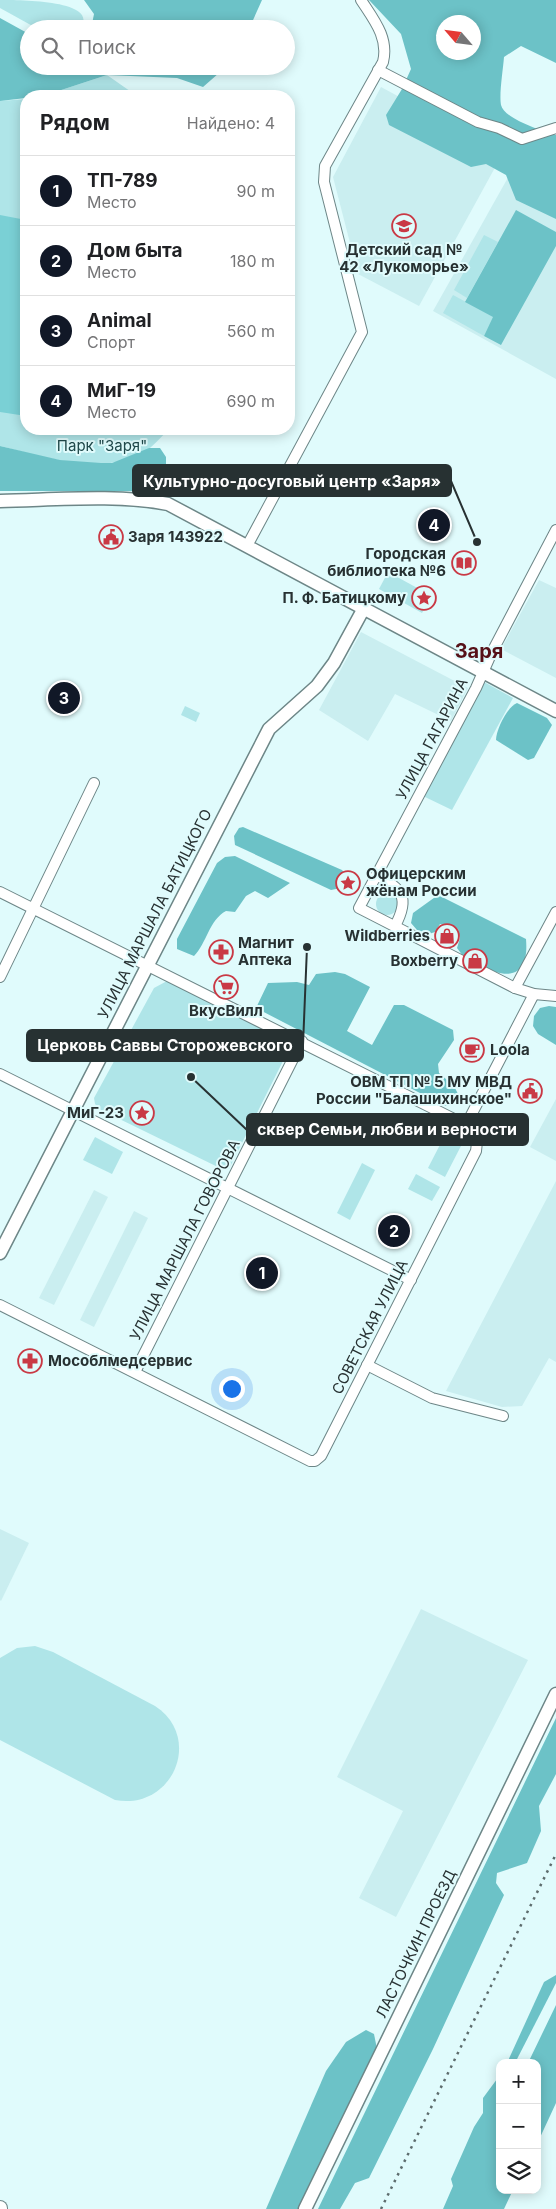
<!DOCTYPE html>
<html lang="ru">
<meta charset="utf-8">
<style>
body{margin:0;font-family:Inter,sans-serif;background:#f6f6f6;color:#202124}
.controls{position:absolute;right:15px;bottom:15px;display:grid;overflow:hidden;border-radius:10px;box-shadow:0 2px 12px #0003}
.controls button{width:45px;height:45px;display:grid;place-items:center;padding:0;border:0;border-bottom:1px solid #e0e0e0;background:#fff;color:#202124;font:25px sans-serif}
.compass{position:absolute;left:436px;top:15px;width:45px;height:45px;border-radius:50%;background:#fff;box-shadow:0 2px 12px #0003;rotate:298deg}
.you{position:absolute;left:231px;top:1388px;width:18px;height:18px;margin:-12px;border:4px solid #fff;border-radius:50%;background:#1a73e8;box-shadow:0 0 0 8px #1a73e833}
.badge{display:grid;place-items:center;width:32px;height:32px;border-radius:50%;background:#111827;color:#fff;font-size:16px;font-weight:700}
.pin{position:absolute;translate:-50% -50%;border:2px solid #fff;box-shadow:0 1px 5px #0006}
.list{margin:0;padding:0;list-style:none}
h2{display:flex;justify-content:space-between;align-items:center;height:65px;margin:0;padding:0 20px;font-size:21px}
h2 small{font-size:16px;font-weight:400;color:#757577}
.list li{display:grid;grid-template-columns:32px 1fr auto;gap:15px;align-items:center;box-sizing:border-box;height:70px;padding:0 20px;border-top:1px solid #e0e0e0}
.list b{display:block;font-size:19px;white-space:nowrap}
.list p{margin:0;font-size:16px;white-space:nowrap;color:#757577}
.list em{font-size:16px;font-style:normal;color:#757577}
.icon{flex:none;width:28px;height:28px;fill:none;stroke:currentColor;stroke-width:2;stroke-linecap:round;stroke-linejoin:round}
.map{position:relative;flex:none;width:556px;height:2209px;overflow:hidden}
.search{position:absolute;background:#fff;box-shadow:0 2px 12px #0003;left:20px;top:20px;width:275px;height:55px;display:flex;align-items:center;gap:12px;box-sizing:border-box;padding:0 18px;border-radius:28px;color:#757577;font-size:19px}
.panel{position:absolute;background:#fff;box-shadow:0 2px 12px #0003;left:20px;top:90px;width:275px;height:345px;border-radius:20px}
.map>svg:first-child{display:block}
.built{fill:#caeef0}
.green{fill:#afe5e8}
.forest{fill:#6cc2c7;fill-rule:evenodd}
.water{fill:#7ad0d5}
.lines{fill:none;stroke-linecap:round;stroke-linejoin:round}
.minor-casing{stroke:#6d8687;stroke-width:12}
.tertiary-casing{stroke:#6d8687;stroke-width:15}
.secondary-casing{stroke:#6d8687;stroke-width:16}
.minor{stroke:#fff;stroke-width:10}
.tertiary{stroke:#fff;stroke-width:12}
.secondary{stroke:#fff;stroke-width:14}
.rail{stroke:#5d6c6d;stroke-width:2.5;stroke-dasharray:2.5 5;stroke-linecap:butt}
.labels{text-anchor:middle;stroke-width:4;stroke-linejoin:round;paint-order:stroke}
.poi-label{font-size:15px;font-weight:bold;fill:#273132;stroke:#e0fbfc;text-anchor:end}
.park-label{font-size:15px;fill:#20494b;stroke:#e0fbfc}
.street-label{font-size:15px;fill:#273132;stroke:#e0fbfc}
.district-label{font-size:20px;font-weight:bold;fill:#561118;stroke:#e0fbfc}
.leader{fill:none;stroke:#273132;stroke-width:2}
.callout-dot{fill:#273132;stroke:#e0fbfc;stroke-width:2}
.callout{fill:#273132;stroke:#273132;stroke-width:2}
.callout-label{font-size:16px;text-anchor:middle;font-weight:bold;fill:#fff}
</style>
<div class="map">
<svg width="556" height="2209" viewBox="0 0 556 2209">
<rect width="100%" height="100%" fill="#e0fbfc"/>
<g class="built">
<path d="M381,87L503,153L419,306L358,274L333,177Z"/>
<path d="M556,150V379L433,311L523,151Z"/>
<path d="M539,580L556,588V678L501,649Z"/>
<path d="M361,632L468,688L451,721L395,694L368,741L319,710Z"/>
<path d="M556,1099V1161L530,1147Z"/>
<path d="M556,1181V1362L549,1358L522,1406L502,1407L446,1391Z"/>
<path d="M94,1190L108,1197L54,1305L39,1298Z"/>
<path d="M134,1211L148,1218L94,1327L80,1320Z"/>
<path d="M0,1529L29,1543L1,1601L0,1600Z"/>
<path d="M421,1609L528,1660L396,1917L359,1898L403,1811L337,1777Z"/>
</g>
<g class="green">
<path d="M0,0C21,0 101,0 80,29H38L0,8Z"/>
<path d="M107,75L137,96H43Z"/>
<path d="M26,99V429H169C163,435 157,442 150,448C108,479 46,457 0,446V101Z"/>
<path d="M484,235L498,242L467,298L454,290Z"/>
<path d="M453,295L494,317L484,336L443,313Z"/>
<path d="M388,572L432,596L422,613L379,589Z"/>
<path d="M484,682L513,698L452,810L423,796Z"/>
<path d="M185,706L200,713L196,722L181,715Z"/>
<circle cx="387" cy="904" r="11"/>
<path d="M167,981L285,1039L290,1047L229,1169L224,1170L101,1110L95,1104L94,1098L154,988Z"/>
<path d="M445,1135L462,1144L445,1177L428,1168Z"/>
<path d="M95,1137L123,1152L112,1174L83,1160Z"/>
<path d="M362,1163L375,1170L350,1220L337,1213Z"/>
<path d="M416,1174L440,1187L432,1201L408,1189Z"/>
<path d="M35,1646L53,1652L155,1706C204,1738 172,1811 115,1800L0,1740V1658L17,1648Z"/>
</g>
<g class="forest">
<path d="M84,0H262L249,29H91L94,14Z"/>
<path d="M369,0H556V63L521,46L504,57C503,70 499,94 501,105C504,119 543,131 556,135V219L516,200L506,175L486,164L471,167L389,125L386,115L402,89L411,69L401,34ZM444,22H474V52H444Z"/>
<path d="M0,18L29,34V66H227L203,87L177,78L107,75L43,96L0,101Z"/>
<path d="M516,210L556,232V246L501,345L484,336L493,317L465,302Z"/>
<path d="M0,446L60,460L101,463H112L149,448H160L166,457V486L158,491H0Z"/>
<path d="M517,703L547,718L552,725L534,758L528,760L496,740C496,730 507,707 517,703Z"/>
<path d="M243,827L342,870L345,874L341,888L331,890L235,845L234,836L239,828Z"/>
<path d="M235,856L290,883L268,898L255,891L246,896L235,912L226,911C209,920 207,943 194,956L177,949V939L217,863L225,857Z"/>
<path d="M438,895L526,939C529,974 512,981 483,967L481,958L463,956L457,948L460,938L458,929L440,924L435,932L426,935L417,930L411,923L413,913Z"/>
<path d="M335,972L345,974L370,987L347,1031L372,1045L394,1005H404L453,1030L454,1040L438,1064L439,1073L454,1086L458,1094L454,1104L445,1106L256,1008L268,983L297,982L309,985L316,974Z"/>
<path d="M549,1006L556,1007V1045L538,1034L533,1026L534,1016L540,1008Z"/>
<path d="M556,1718V1774L539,1806L541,1831L527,1863L497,1873L496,1883L504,1895L433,2049L369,2178L355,2183L340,2209H318Z"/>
<path d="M556,1975V1983L515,2063H507L544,1982Z"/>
<path d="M556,2005V2103L537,2144V2063H528Z"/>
<path d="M366,2030L374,2034L377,2049L298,2209H266L326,2071L346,2042Z"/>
<path d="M500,2075V2190H513L504,2209H443L453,2186L451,2179L474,2127L483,2113V2098Z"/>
</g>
<path class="water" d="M0,215L26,220V416L0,412Z"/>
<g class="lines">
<g class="minor-casing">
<g id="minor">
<path d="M378,70L478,122L499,128L522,139L556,128"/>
<path d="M556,530L492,652L476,688L359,908L515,988L534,994L556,996"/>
<path d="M247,546L362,332L324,182L325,166L383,62C389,38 374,20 361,0"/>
<path d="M376,875C403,889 410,898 395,926"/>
<path d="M0,892L466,1125C476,1133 478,1138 476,1151L321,1456L315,1461H310L0,1305"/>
<path d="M0,977L94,783"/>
<path d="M515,988L556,912"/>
<path d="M0,1074L411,1280"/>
<path d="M466,1125L534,994"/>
<path d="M367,1365L432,1398L503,1416"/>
<path d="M135,1372L302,1041"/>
</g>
</g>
<g class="tertiary-casing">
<g id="tertiary">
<path d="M0,501C54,500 116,494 168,504L556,711"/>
<path d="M0,1253L269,729L317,686L334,663L364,608"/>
<path d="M305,2209L556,1694"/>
</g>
</g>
<g class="secondary-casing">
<path id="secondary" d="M0,2208V2209"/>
</g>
<use href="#minor" class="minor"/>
<use href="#tertiary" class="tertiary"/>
<use href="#secondary" class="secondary"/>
<path class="rail" d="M381,2209L556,1854"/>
</g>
<defs>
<g id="school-ring" transform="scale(1.25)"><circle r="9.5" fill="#e0fbfc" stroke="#c93945" stroke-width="1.5"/><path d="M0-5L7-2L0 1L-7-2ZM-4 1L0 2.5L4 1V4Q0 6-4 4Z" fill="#c93945"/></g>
<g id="civic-ring" transform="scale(1.25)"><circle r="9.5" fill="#e0fbfc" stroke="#c93945" stroke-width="1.5"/><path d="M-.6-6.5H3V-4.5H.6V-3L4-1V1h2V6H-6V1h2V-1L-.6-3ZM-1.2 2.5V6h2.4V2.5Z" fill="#c93945"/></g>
<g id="library-ring" transform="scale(1.25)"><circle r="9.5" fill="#e0fbfc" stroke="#c93945" stroke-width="1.5"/><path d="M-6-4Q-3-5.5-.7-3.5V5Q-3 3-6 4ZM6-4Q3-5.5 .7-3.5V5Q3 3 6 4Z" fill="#c93945"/></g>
<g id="sight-ring" transform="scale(1.25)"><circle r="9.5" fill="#e0fbfc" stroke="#c93945" stroke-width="1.5"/><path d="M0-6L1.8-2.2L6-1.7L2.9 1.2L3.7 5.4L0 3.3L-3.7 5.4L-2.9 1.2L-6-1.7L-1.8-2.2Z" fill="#c93945"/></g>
<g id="shop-ring" transform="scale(1.25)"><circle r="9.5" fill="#e0fbfc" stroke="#c93945" stroke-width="1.5"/><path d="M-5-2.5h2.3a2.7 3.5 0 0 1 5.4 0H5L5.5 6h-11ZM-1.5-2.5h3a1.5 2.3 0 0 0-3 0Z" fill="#c93945"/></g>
<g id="pharmacy-ring" transform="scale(1.25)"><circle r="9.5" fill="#e0fbfc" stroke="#c93945" stroke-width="1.5"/><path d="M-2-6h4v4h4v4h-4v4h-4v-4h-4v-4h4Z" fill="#c93945"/></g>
<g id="supermarket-ring" transform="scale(1.25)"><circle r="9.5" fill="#e0fbfc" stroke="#c93945" stroke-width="1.5"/><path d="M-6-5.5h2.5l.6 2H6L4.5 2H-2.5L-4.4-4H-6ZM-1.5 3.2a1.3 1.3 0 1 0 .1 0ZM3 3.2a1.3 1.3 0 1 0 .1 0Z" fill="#c93945"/></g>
<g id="cafe-ring" transform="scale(1.25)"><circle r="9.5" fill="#e0fbfc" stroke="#c93945" stroke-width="1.5"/><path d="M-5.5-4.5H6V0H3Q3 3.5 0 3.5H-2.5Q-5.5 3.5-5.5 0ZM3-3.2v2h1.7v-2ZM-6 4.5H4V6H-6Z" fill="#c93945"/></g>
</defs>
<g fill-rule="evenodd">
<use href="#school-ring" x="404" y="226"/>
<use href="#civic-ring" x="111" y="537"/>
<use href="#library-ring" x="464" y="563"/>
<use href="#sight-ring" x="424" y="598"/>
<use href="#sight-ring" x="348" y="883"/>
<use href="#shop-ring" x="447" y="936"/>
<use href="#pharmacy-ring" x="221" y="952"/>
<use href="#shop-ring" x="475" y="961"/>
<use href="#supermarket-ring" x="226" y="987"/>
<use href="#cafe-ring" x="472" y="1050"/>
<use href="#civic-ring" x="530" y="1091"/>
<use href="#sight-ring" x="142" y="1113"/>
<use href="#pharmacy-ring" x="30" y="1361"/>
</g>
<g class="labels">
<g class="poi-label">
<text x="404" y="255" text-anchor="middle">Детский сад №<tspan x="404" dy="17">42 «Лукоморье»</tspan></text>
<text x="128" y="542" text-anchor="start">Заря 143922</text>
<text x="446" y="559">Городская<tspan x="446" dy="17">библиотека №6</tspan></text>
<text x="406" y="603">П. Ф. Батицкому</text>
<text x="366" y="879" text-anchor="start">Офицерским<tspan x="366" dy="17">жёнам России</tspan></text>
<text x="430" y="941">Wildberries</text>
<text x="238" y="948" text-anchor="start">Магнит<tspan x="238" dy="17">Аптека</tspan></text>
<text x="458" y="966">Boxberry</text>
<text x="226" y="1016" text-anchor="middle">ВкусВилл</text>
<text x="490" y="1055" text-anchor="start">Loola</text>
<text x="512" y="1087">ОВМ ТП № 5 МУ МВД<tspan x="512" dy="17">России "Балашихинское"</tspan></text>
<text x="124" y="1118">МиГ-23</text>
<text x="48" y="1366" text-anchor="start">Мособлмедсервис</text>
</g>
<g class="park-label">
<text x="102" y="451">Парк "Заря"</text>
</g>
<g class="street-label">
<text transform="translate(432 739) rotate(-62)" y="5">УЛИЦА ГАГАРИНА</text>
<text transform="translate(155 914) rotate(-63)" y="5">УЛИЦА МАРШАЛА БАТИЦКОГО</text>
<text transform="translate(185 1240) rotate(-63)" y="5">УЛИЦА МАРШАЛА ГОВОРОВА</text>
<text transform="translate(370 1327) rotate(-63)" y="5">СОВЕТСКАЯ УЛИЦА</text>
<text transform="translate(416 1944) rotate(-64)" y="5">ЛАСТОЧКИН ПРОЕЗД</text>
</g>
<g class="district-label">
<text x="479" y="658">Заря</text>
</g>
</g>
<path class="leader" d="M477 542L451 481M307 947L303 1045M191 1077L247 1130"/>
<g class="callout-dot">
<circle cx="477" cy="542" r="5"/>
<circle cx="307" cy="947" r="5"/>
<circle cx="191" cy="1077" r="5"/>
</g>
<g class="callout">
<rect x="133" y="465" width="318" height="31" rx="5"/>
<rect x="27" y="1030" width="276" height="31" rx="5"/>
<rect x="247" y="1114" width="281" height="31" rx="5"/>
</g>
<g class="callout-label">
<text x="292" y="487">Культурно-досуговый центр «Заря»</text>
<text x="165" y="1051">Церковь Саввы Сторожевского</text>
<text x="387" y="1135">сквер Семьи, любви и верности</text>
</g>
</svg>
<div class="controls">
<button>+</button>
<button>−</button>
<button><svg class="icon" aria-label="layers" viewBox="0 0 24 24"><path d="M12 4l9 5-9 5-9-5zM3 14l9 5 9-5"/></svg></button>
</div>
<svg class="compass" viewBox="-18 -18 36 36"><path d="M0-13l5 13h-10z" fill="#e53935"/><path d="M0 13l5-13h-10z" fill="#757577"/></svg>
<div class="you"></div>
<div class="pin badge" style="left:262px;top:1273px">1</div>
<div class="pin badge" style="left:394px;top:1231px">2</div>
<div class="pin badge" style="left:64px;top:698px">3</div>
<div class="pin badge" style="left:434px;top:525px">4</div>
<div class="search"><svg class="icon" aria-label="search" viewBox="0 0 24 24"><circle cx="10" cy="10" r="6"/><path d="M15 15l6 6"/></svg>Поиск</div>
<section class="panel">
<h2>Рядом<small>Найдено: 4</small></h2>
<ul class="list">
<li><span class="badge">1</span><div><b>ТП-789</b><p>Место</p></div><em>90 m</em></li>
<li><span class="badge">2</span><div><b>Дом быта</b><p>Место</p></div><em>180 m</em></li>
<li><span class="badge">3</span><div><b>Animal</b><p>Спорт</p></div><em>560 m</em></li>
<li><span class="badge">4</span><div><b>МиГ-19</b><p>Место</p></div><em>690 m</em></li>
</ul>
</section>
</div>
